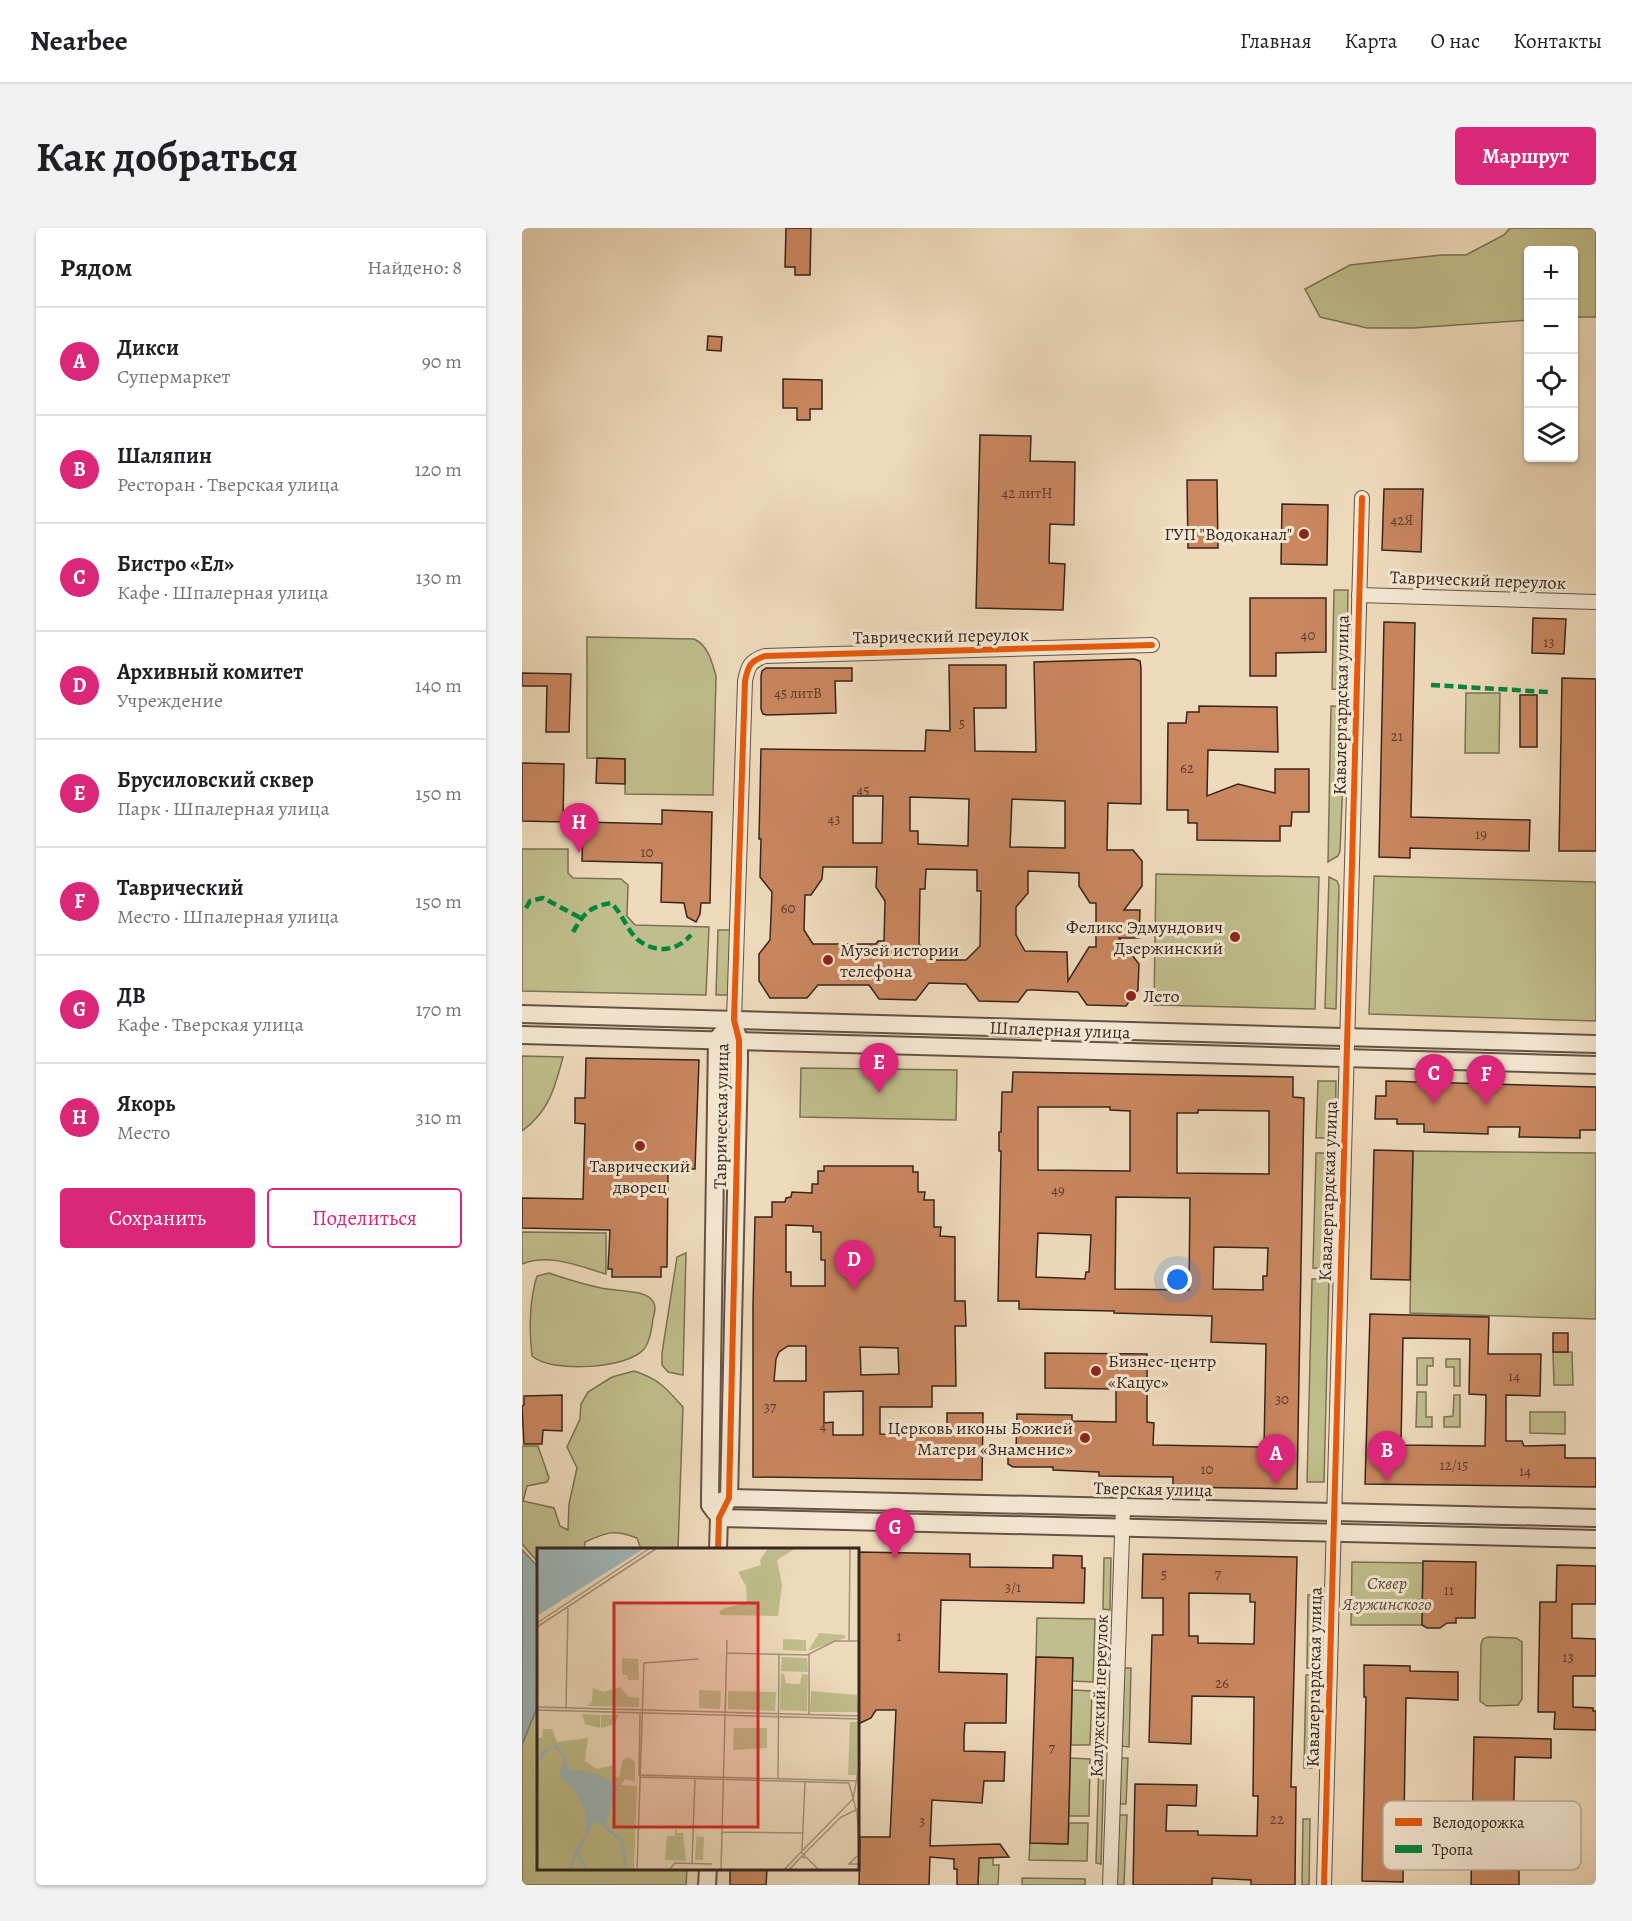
<!DOCTYPE html>
<html lang="ru">
<meta charset="utf-8">
<style>
body{margin:0;font-family:Alegreya,serif;background:#f2f2f2;color:#202124}
.controls{position:absolute;right:18px;top:18px;display:grid;overflow:hidden;border-radius:6px;box-shadow:0 2px 4px #0004}
.controls button{width:54px;height:54px;display:grid;place-items:center;padding:0;border:0;border-bottom:2px solid #e0e0e0;background:#fff;color:#202124;font:30px sans-serif}
.you{position:absolute;left:656px;top:1052px;width:21px;height:21px;margin:-15px;border:4px solid #fff;border-radius:50%;background:#1a73e8;box-shadow:0 0 0 9px #1a73e833}
.badge{display:grid;place-items:center;width:39px;height:39px;border-radius:50%;background:#db2777;color:#fff;font-size:20px;font-weight:700}
.pin{position:absolute;translate:-50% -50px;filter:drop-shadow(0 2px 3px #0008)}
.pin::after{content:'';position:absolute;top:32px;width:21px;height:18px;background:inherit;clip-path:polygon(0 0,100% 0,50% 100%)}
.list{margin:0;padding:0;list-style:none}
h2{display:flex;justify-content:space-between;align-items:center;height:78px;margin:0;padding:0 24px;font-size:26px}
h2 small{font-size:20px;font-weight:400;color:#757577}
.list li{display:grid;grid-template-columns:39px 1fr auto;gap:18px;align-items:center;box-sizing:border-box;height:108px;padding:0 24px;border-top:2px solid #e0e0e0}
.list b{display:block;font-size:22px;white-space:nowrap}
.list p{margin:0;font-size:20px;white-space:nowrap;color:#757577}
.list em{font-size:20px;font-style:normal;color:#757577}
.actions{display:flex;gap:12px;padding:18px 24px}
.actions a{flex:1;padding:14px 0;border:2px solid #db2777;border-radius:6px;text-align:center;font-size:21px;color:#db2777}
.actions .main{background:#db2777;color:#fff}
.icon{flex:none;width:33px;height:33px;fill:none;stroke:currentColor;stroke-width:2;stroke-linecap:round;stroke-linejoin:round}
.map{position:relative;flex:none;width:1074px;height:1657px;overflow:hidden;border-radius:6px}
header{display:flex;align-items:center;gap:36px;box-sizing:border-box;height:84px;padding:0 30px;background:#fff;border-bottom:2px solid #e0e0e0}
header strong{font-size:28px}
nav{display:flex;gap:33px;margin-inline-start:auto;font-size:21px}
.intro{display:flex;align-items:center;justify-content:space-between;box-sizing:border-box;height:144px;padding:0 36px}
h1{margin:0;font-size:42px}
.button{padding:15px 27px;border-radius:6px;background:#db2777;color:#fff;font-size:21px;font-weight:700}
main{display:flex;gap:36px;padding:0 36px}
aside{flex:1;background:#fff;border-radius:6px;box-shadow:0 2px 4px #0004}
.map>svg:first-child{display:block}
.green{fill:#c0be8c;stroke:#7b7256;stroke-width:1.5}
.water{fill:#9fb8bc;stroke:#757e7e;stroke-width:1.5}
.building{fill:#c9865f;stroke:#362620;stroke-width:1.5;fill-rule:evenodd}
.lines{fill:none;stroke-linecap:round;stroke-linejoin:round}
.minor-casing{stroke:#645347;stroke-width:16}
.tertiary-casing{stroke:#645347;stroke-width:20}
.minor{stroke:#f5e8d3;stroke-width:14}
.tertiary{stroke:#f5e8d3;stroke-width:16}
.quiet{stroke:#00873e;stroke-width:4.5;stroke-dasharray:9 4.5;stroke-linecap:butt}
.cycleway-casing{stroke:#f5e8d3;stroke-width:10}
.cycleway{stroke:#e8590c;stroke-width:6}
.poi-dot{fill:#8f2418;stroke:#f5e8d3;stroke-width:2}
.labels{text-anchor:middle;stroke-width:6;stroke-linejoin:round;paint-order:stroke}
.number-label{font-size:15px;fill:#5b3e30}
.poi-label{font-size:18px;fill:#362620;stroke:#f5e8d3;text-anchor:end}
.street-label{font-size:18px;fill:#362620;stroke:#f5e8d3}
.park-label{font-size:18px;font-style:italic;fill:#584c3b;stroke:#f5e8d3}
.inset-river{fill:none;stroke:#9fb8bc;stroke-width:3}
.inset-road{fill:none;stroke:#a5937e;stroke-width:1.5}
.view{fill:#d62828;fill-opacity:0.15;stroke:#d62828;stroke-width:3}
.inset-edge{fill:none;stroke:#362620;stroke-width:3}
.key{fill:#f5e8d3;stroke:#bcae9d;stroke-width:1.5}
.key-label{font-size:16px;fill:#362620}
</style>
<header>
<strong>Nearbee</strong>
<nav><a>Главная</a><a>Карта</a><a>О нас</a><a>Контакты</a></nav>
</header>
<div class="intro"><h1>Как добраться</h1><a class="button">Маршрут</a></div>
<main>
<aside>
<h2>Рядом<small>Найдено: 8</small></h2>
<ul class="list">
<li><span class="badge">A</span><div><b>Дикси</b><p>Супермаркет</p></div><em>90 m</em></li>
<li><span class="badge">B</span><div><b>Шаляпин</b><p>Ресторан · Тверская улица</p></div><em>120 m</em></li>
<li><span class="badge">C</span><div><b>Бистро «Ел»</b><p>Кафе · Шпалерная улица</p></div><em>130 m</em></li>
<li><span class="badge">D</span><div><b>Архивный комитет</b><p>Учреждение</p></div><em>140 m</em></li>
<li><span class="badge">E</span><div><b>Брусиловский сквер</b><p>Парк · Шпалерная улица</p></div><em>150 m</em></li>
<li><span class="badge">F</span><div><b>Таврический</b><p>Место · Шпалерная улица</p></div><em>150 m</em></li>
<li><span class="badge">G</span><div><b>ДВ</b><p>Кафе · Тверская улица</p></div><em>170 m</em></li>
<li><span class="badge">H</span><div><b>Якорь</b><p>Место</p></div><em>310 m</em></li>
</ul>
<div class="actions"><a class="main">Сохранить</a><a>Поделиться</a></div>
</aside>
<div class="map">
<svg width="1074" height="1657" viewBox="0 0 1074 1657">
<rect width="100%" height="100%" fill="#efdbbc"/>
<filter id="stains"><feTurbulence type="fractalNoise" baseFrequency=".00333" numOctaves="4"/><feColorMatrix values="0 0 0 0 .2 0 0 0 0 .09 0 0 0 0 .02 0 0 0 .5 -.17"/></filter>
<radialGradient id="worn" r=".72"><stop offset=".6" stop-color="#630" stop-opacity="0"/><stop offset="1" stop-color="#630" stop-opacity=".3"/></radialGradient>
<g class="green">
<path d="M988,0H1074V89H1052V22H1006V92L891,100H845L798,89L783,61L828,37L919,27H944L982,7Z"/>
<path d="M812,362H826L824,462L810,461Z"/>
<path d="M65,409L172,411C186,417 190,434 194,448L191,567L103,566V531L65,530Z"/>
<path d="M944,465H978L977,525H943Z"/>
<path d="M809,478L824,479L818,623L816,628L806,634Z"/>
<path d="M0,621H46V645L51,650L99,651L106,657L105,688L113,697L187,699L184,767L0,763Z"/>
<path d="M634,646L797,649L793,781L632,777Z"/>
<path d="M852,648L1074,654V793L847,786Z"/>
<path d="M807,649L815,653L817,658L814,781L803,780Z"/>
<path d="M196,702H208L207,767H194Z"/>
<path d="M0,828L41,829C33,859 27,884 0,903Z"/>
<path d="M279,840L435,842L434,892L278,889Z"/>
<path d="M796,853H814L813,910H794Z"/>
<path d="M891,923L1074,925V1091L888,1085Z"/>
<path d="M794,925H811L808,1041L791,1040Z"/>
<path d="M0,1004L84,1005V1046C56,1038 28,1025 0,1036Z"/>
<path d="M164,1025L161,1147L146,1144L140,1137V1125L155,1029Z"/>
<path d="M27,1045C44,1051 61,1056 79,1060C92,1063 119,1062 128,1070C135,1076 133,1083 131,1091C130,1099 128,1114 122,1121C106,1141 28,1145 10,1128C7,1101 7,1074 15,1048Z"/>
<path d="M790,1051H807L802,1254H785Z"/>
<path d="M1031,1124H1050L1051,1157H1032Z"/>
<path d="M895,1130H911V1138H905V1157H895Z"/>
<path d="M924,1131H938V1158H932V1139H924Z"/>
<path d="M112,1143C137,1151 144,1160 161,1179L156,1321H119L115,1310C92,1301 85,1304 63,1314L62,1321H16V1334L0,1316V1218H16L27,1250L25,1254L5,1258L1,1273L32,1280L38,1298L46,1302L47,1276L55,1240L45,1219L58,1191L59,1176L66,1164L90,1149Z"/>
<path d="M895,1164H904V1189H910V1199H894Z"/>
<path d="M932,1167H938V1199H922V1189L931,1188Z"/>
<path d="M1008,1184H1043V1206L1008,1205Z"/>
<path d="M0,1322L16,1339V1640L165,1641L164,1657H0Z"/>
<path d="M582,1330H589L588,1382L581,1381Z"/>
<path d="M830,1334L901,1335L900,1397H829Z"/>
<path d="M786,1367H794L792,1440H785Z"/>
<path d="M515,1390L573,1391L571,1454L550,1453L551,1430L514,1429Z"/>
<path d="M581,1391L587,1392L584,1518H577Z"/>
<path d="M966,1409L994,1410L1000,1414V1471L996,1477L965,1478L958,1473L959,1416L961,1411Z"/>
<path d="M602,1440H609L607,1519L600,1518Z"/>
<path d="M784,1447H792L790,1540H782Z"/>
<path d="M550,1462L570,1463L568,1517H549Z"/>
<path d="M548,1530L568,1531L567,1588H547Z"/>
<path d="M599,1530H606L604,1576H598Z"/>
<path d="M577,1531L582,1532L579,1636L574,1635Z"/>
<path d="M597,1587H605L602,1657H595Z"/>
<path d="M781,1591H788L787,1657H780Z"/>
<path d="M547,1595H566L565,1633L507,1632L508,1615L546,1616Z"/>
<path d="M457,1630H471V1637H477L476,1657H456Z"/>
<path d="M500,1650L563,1651V1657H500Z"/>
</g>
<path class="water" d="M0,1322L16,1339V1477L0,1517Z"/>
<g class="building">
<path d="M264,0H289L288,47H273V39H263Z"/>
<path d="M186,108L200,109L199,123L185,122Z"/>
<path d="M261,151L300,152V181H288V192H275V180H261Z"/>
<path d="M458,207L509,208L508,233L553,234L552,297L528,296L527,335L543,336L541,382L454,380Z"/>
<path d="M665,252H695L696,320H666Z"/>
<path d="M862,261H901L899,324L860,322Z"/>
<path d="M760,276L806,277L805,337L759,336Z"/>
<path d="M728,370H804V424L754,425V448H728Z"/>
<path d="M1011,390L1044,391L1042,426L1010,425Z"/>
<path d="M862,394L893,395L889,589L1008,592L1007,623L888,620V630L857,629Z"/>
<path d="M612,431L618,433L619,440V576L586,575L585,622H611L620,633V658L602,682H618L617,710H597L617,736L616,762L604,778L565,777L556,764L512,762H505L496,774L457,773L444,756L407,755L394,772L357,771L347,757H296L285,770H248L237,753V726L248,712L250,664L238,649L239,611H237L239,521L403,523L404,502L428,503L427,437H484V480H452L453,523L514,524L512,434ZM331,568H361L360,615H331ZM388,569L447,571L446,618L396,616V603H388ZM490,571L543,573V620L488,619ZM301,639H355L354,659L363,673L362,713H356L354,716H291L282,702L283,667H289L300,651ZM404,641L455,642V663H459L458,718L444,732H410L397,716L398,661H403ZM506,643L557,645V658L568,675H574V719H567L546,753L545,724L503,723L494,707V679L506,665Z"/>
<path d="M244,440H330V453H313L314,485L245,487L241,486L239,481V448L240,443Z"/>
<path d="M0,445L49,446L47,504H24L25,458H0Z"/>
<path d="M1040,450L1074,451V623H1037Z"/>
<rect x="998" y="467" width="17" height="52"/>
<path d="M677,478L755,479L756,524L686,522L685,568L716,556L753,565V541H787V584H770L769,598H758V613L675,612V595H666V582H645L646,495H664L665,484H677Z"/>
<path d="M75,530L103,531V556L74,555Z"/>
<path d="M0,535L42,536L41,594L0,593Z"/>
<path d="M140,582L190,584L188,675H179L178,686L174,694L165,689L162,675L139,674L140,635L60,633L61,594L140,596Z"/>
<path d="M64,830L177,832L173,941H146L145,1039H139V1049H90V1041H86L88,1002L0,1000V970L61,971L63,896L53,895V870H63Z"/>
<path d="M491,844L771,849V869L782,870L775,1261L651,1259V1249L577,1248V1244L531,1242V1239H491L486,1236V1229L494,1224L495,1186L550,1187V1193L594,1194V1161L523,1160V1125L625,1126V1194L632,1195L631,1217L742,1219L744,1116L689,1114L690,1088L592,1085V1083L497,1081V1073H476L479,923H477V904H479L480,864H490ZM516,879H588V882L608,883V943L516,942ZM676,882L747,883V946L655,945V885H676ZM594,969L668,970L667,1062L593,1061ZM516,1005L569,1007L567,1044H564L563,1051L514,1049ZM692,1019L746,1020L745,1048H741V1062L691,1061Z"/>
<path d="M864,853L1074,859V902H1058V910L997,909L998,899H966V906L902,904V896H875V891H853L854,868H864Z"/>
<path d="M852,922L891,923L888,1052L849,1051Z"/>
<path d="M302,938H391V944H396V964H403L402,972H412V999H419L418,1008L433,1009V1073H443L444,1098H433L434,1158H410V1179H358V1206L425,1208V1185H461L460,1252L231,1249V1078L233,989H250V974H263L264,970L269,969L270,964L290,965V956H296V943H302ZM264,997L291,998V1004H299V1032H303V1058H269V1044H264ZM266,1118H284V1153H252L254,1131L257,1124ZM338,1119L376,1120L377,1146L339,1147ZM341,1163V1207H311V1194L302,1195V1164Z"/>
<path d="M848,1086L967,1089L966,1126H1019L1018,1168L984,1167V1213H1000L1002,1218L1043,1217V1230H1074V1259L843,1256ZM881,1110L948,1111L947,1166L964,1167L963,1218L879,1217Z"/>
<rect x="1031" y="1105" width="15" height="19"/>
<path d="M40,1167V1203L21,1202L20,1216H2L0,1178L2,1177V1168Z"/>
<path d="M336,1324L448,1326V1339L531,1340V1327L560,1328V1340H563L562,1375L419,1372L417,1444L485,1446L484,1495H443L442,1508V1523L483,1524L482,1553H462L460,1575L410,1572L408,1618L478,1616L487,1629L457,1630L456,1657H435V1641H432V1631L408,1629L407,1657H337L338,1609H368L374,1482H354L349,1490L336,1496Z"/>
<path d="M621,1326L775,1329L769,1559H774L773,1657H729V1652L690,1650V1657H611L613,1556L675,1557L674,1578L645,1577L644,1603H676V1607L735,1608L736,1568H731L732,1469L670,1468L669,1516L627,1514L630,1407H641V1370H620ZM667,1365L728,1366V1374H733L732,1416L676,1415V1408H667Z"/>
<path d="M901,1333L954,1334L953,1390H934V1395H925L918,1400H905L900,1397Z"/>
<path d="M1035,1337L1074,1338V1376H1050V1410L1074,1411V1448H1051V1479L1071,1480V1483H1074V1502L1032,1501L1033,1484H1016L1018,1374H1034Z"/>
<path d="M514,1429L551,1430L546,1616L508,1615Z"/>
<path d="M842,1437L888,1438V1443L936,1444V1472L884,1470L881,1654L840,1653L844,1469H842Z"/>
<path d="M952,1509L1029,1511V1530L993,1529L990,1642H997V1657H949Z"/>
<path d="M208,1641H245L244,1657H208Z"/>
</g>
<g class="lines">
<g class="minor-casing">
<g id="minor">
<path d="M837,367L1074,374"/>
<path d="M212,792L223,453C226,438 228,433 243,428L630,417"/>
<path d="M588,1657L601,1279"/>
<path d="M802,1657L840,270"/>
</g>
</g>
<g class="tertiary-casing">
<g id="tertiary">
<path d="M0,786L1074,816"/>
<path d="M0,807L1074,837"/>
<path d="M188,1277L207,1270L1074,1290"/>
<path d="M193,1284L188,1277V1270L195,811L201,804"/>
<path d="M197,1290L1074,1311"/>
<path d="M196,1321L197,1290L207,1270L217,834V812L214,803"/>
<path d="M185,1657L186,1640"/>
</g>
</g>
<use href="#minor" class="minor"/>
<use href="#tertiary" class="tertiary"/>
<g class="quiet">
<path d="M909,457L1026,464"/>
<path d="M4,680L8,673L21,670L59,690"/>
<path d="M51,704C62,685 67,679 89,675C100,685 104,700 114,710C125,721 145,725 158,716C162,714 166,710 169,707"/>
</g>
<g class="cycleway-casing">
<g id="cycleway">
<path d="M196,1321L197,1290L207,1270L217,834V812L212,792L223,453C226,438 228,433 243,428L630,417"/>
<path d="M802,1657L840,270"/>
</g>
</g>
<use href="#cycleway" class="cycleway"/>
</g>
<g class="poi-dot">
<circle cx="782" cy="306" r="6"/>
<circle cx="713" cy="709" r="6"/>
<circle cx="306" cy="732" r="6"/>
<circle cx="609" cy="768" r="6"/>
<circle cx="118" cy="918" r="6"/>
<circle cx="574" cy="1143" r="6"/>
<circle cx="563" cy="1210" r="6"/>
</g>
<g class="labels">
<g class="number-label">
<text x="505" y="270">42 литН</text>
<text x="880" y="297">42Я</text>
<text x="786" y="412">40</text>
<text x="1027" y="419">13</text>
<text x="276" y="470">45 литВ</text>
<text x="440" y="500">5</text>
<text x="875" y="513">21</text>
<text x="665" y="545">62</text>
<text x="341" y="567">45</text>
<text x="312" y="596">43</text>
<text x="959" y="611">19</text>
<text x="125" y="629">10</text>
<text x="266" y="685">60</text>
<text x="536" y="967">49</text>
<text x="992" y="1153">14</text>
<text x="760" y="1176">30</text>
<text x="248" y="1184">37</text>
<text x="301" y="1203">4</text>
<text x="932" y="1242">12/15</text>
<text x="685" y="1246">10</text>
<text x="1003" y="1248">14</text>
<text x="642" y="1351">5</text>
<text x="696" y="1351">7</text>
<text x="491" y="1364">3/1</text>
<text x="927" y="1367">11</text>
<text x="377" y="1413">1</text>
<text x="1046" y="1434">13</text>
<text x="700" y="1460">26</text>
<text x="530" y="1525">7</text>
<text x="755" y="1596">22</text>
<text x="400" y="1598">3</text>
</g>
<g class="poi-label">
<text x="770" y="312">ГУП "Водоканал"</text>
<text x="701" y="705">Феликс Эдмундович<tspan x="701" dy="21">Дзержинский</tspan></text>
<text x="318" y="728" text-anchor="start">Музей истории<tspan x="318" dy="21">телефона</tspan></text>
<text x="621" y="774" text-anchor="start">Лето</text>
<text x="118" y="944" text-anchor="middle">Таврический<tspan x="118" dy="21">дворец</tspan></text>
<text x="586" y="1139" text-anchor="start">Бизнес-центр<tspan x="586" dy="21">«Кацус»</tspan></text>
<text x="551" y="1206">Церковь иконы Божией<tspan x="551" dy="21">Матери «Знамение»</tspan></text>
</g>
<g class="street-label">
<text transform="translate(956 352) rotate(2)" y="6">Таврический переулок</text>
<text transform="translate(419 408) rotate(-1)" y="6">Таврический переулок</text>
<text transform="translate(819 477) rotate(-89)" y="6">Кавалергардская улица</text>
<text transform="translate(538 802) rotate(2)" y="6">Шпалерная улица</text>
<text transform="translate(199 888) rotate(-89)" y="6">Таврическая улица</text>
<text transform="translate(806 963) rotate(-88)" y="6">Кавалергардская улица</text>
<text transform="translate(631 1261) rotate(1)" y="6">Тверская улица</text>
<text transform="translate(792 1449) rotate(-89)" y="6">Кавалергардская улица</text>
<text transform="translate(577 1468) rotate(-88)" y="6">Калужский переулок</text>
</g>
<g class="park-label">
<text x="865" y="1361">Сквер<tspan x="865" dy="21">Ягужинского</tspan></text>
</g>
</g>
<g transform="translate(15 1320)">
<rect width="322" height="322" fill="#efdbbc"/>
<path d="M231,0H259L240,12L245,37L241,68L184,67L182,64L188,60L210,55L209,38L201,24L224,17L223,12ZM282,85L308,87V90L271,103ZM246,91L269,92V103L246,102ZM245,109L270,110L271,124L244,123ZM85,110L101,111L102,132H91L90,127H85ZM244,126H247L249,135L255,136H263L265,126L271,127L270,163L243,162ZM83,139L92,149L102,150V159L50,158L55,153L56,140L66,144ZM162,142L184,143L183,161L162,160ZM191,143L239,144L238,163L191,161ZM274,143L320,147L322,164H273ZM45,166L63,167V180L48,176ZM64,167H82L78,176L64,180ZM313,174H321L320,227H311ZM197,180H230V200L196,202ZM6,181H15L20,194L51,190L48,213L60,221L76,217L80,224L77,227L82,230L86,212L92,209L98,214V234L88,231L84,237L100,238L97,322L0,323V190H5ZM138,275L140,285H146L149,313L128,312L130,288H138ZM160,280L159,288L167,289L166,312H158Z" fill="#c0be8c"/>
<path d="M0,0H108L0,68ZM19,196L28,209L31,221L62,226L81,238L69,276L66,278L57,273L49,289L48,262L36,240L22,229L27,209L15,198L0,216L6,202Z" fill="#9fb8bc"/>
<path class="inset-river" d="M0,12L21,0M67,278L85,293L89,323M48,289L40,303L50,323M32,323L40,303"/>
<path class="inset-road" d="M0,75L113,0M0,79L120,0M312,93L313,0M189,105L270,107L298,93H323M0,159L323,168M29,160L31,60M0,162L323,171M272,167V106M103,227L323,233M102,228L103,165M103,229L312,235L320,265L323,311M241,231L242,106M185,284L266,285M265,302L268,234M264,304L316,251L323,214M267,306L304,269L323,260M320,308L312,316H323M155,315L158,230M100,323L107,115L162,111M131,323L138,315L175,316M184,323L190,92M246,323L264,304L283,323M251,323L265,308L268,311"/>
<path class="view" d="M77,55H221V279H77Z"/>
<rect width="322" height="322" class="inset-edge"/>
</g>
<rect x="861" y="1573" width="198" height="69" rx="9" class="key"/>
<rect x="873" y="1590" width="27" height="8" fill="#e8590c"/>
<rect x="873" y="1617" width="27" height="8" fill="#00873e"/>
<g class="key-label">
<text x="910" y="1600">Велодорожка</text>
<text x="910" y="1627">Тропа</text>
</g>
<rect width="100%" height="100%" filter="url(#stains)"/>
<rect width="100%" height="100%" fill="url(#worn)"/>
</svg>
<div class="controls">
<button>+</button>
<button>−</button>
<button><svg class="icon" aria-label="locate" viewBox="0 0 24 24"><circle cx="12" cy="12" r="6"/><path d="M12 2v4M12 18v4M2 12h4M18 12h4"/></svg></button>
<button><svg class="icon" aria-label="layers" viewBox="0 0 24 24"><path d="M12 4l9 5-9 5-9-5zM3 14l9 5 9-5"/></svg></button>
</div>
<div class="you"></div>
<div class="pin badge" style="left:754px;top:1256px">A</div>
<div class="pin badge" style="left:865px;top:1253px">B</div>
<div class="pin badge" style="left:912px;top:876px">C</div>
<div class="pin badge" style="left:332px;top:1062px">D</div>
<div class="pin badge" style="left:357px;top:865px">E</div>
<div class="pin badge" style="left:964px;top:877px">F</div>
<div class="pin badge" style="left:373px;top:1330px">G</div>
<div class="pin badge" style="left:57px;top:625px">H</div>
</div>
</main>
